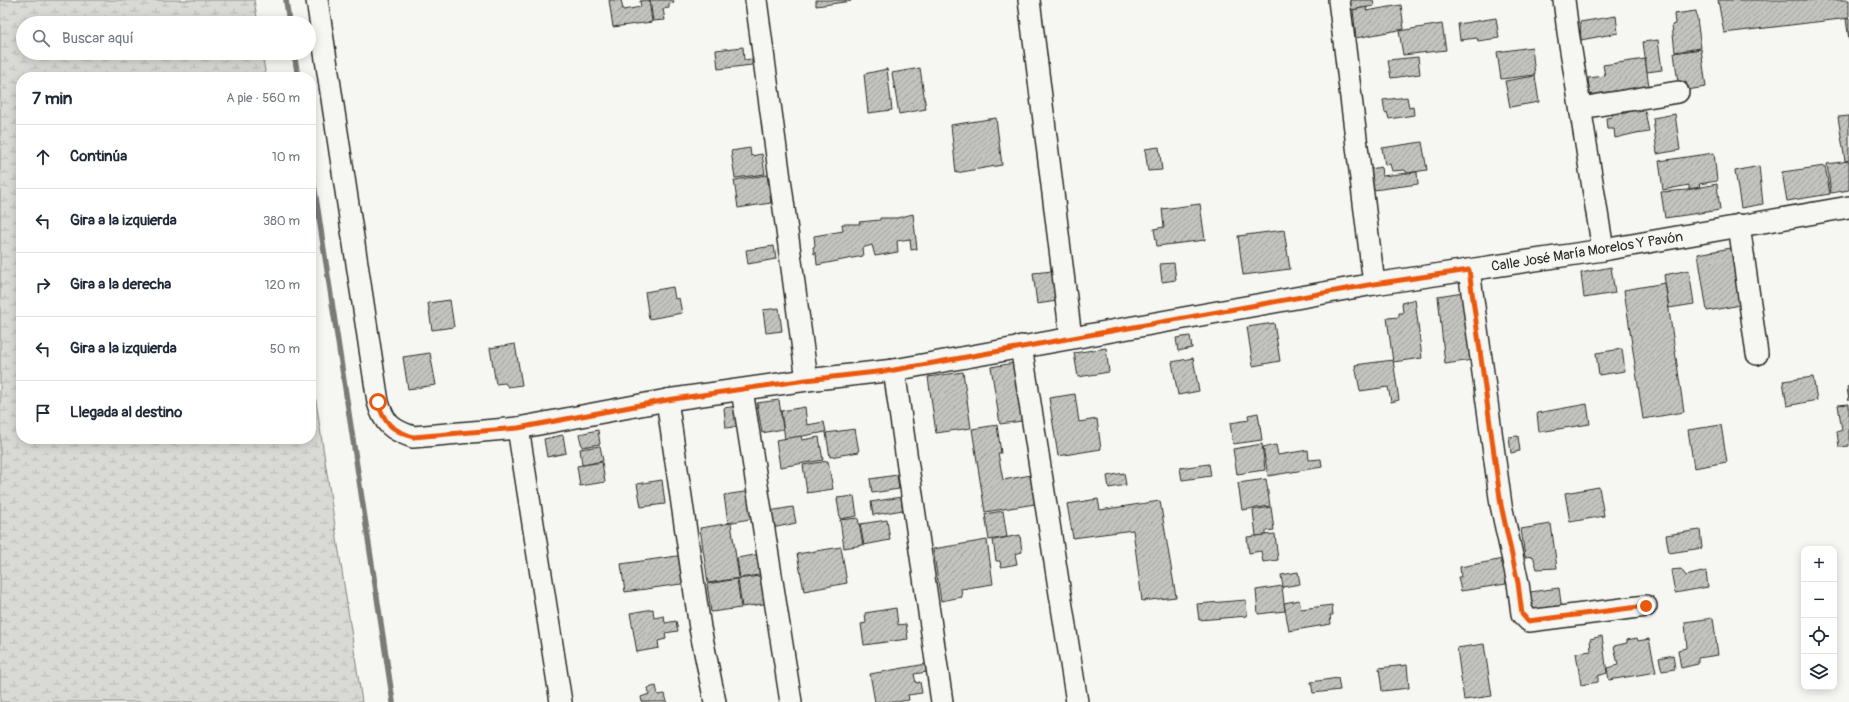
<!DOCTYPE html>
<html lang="es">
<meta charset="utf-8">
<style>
body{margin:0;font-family:Pangolin,sans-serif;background:#f6f6f7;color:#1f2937}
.controls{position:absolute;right:12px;bottom:12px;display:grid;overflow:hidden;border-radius:8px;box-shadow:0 2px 10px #0003}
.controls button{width:36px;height:36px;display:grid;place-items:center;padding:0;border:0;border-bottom:1px solid #e0e1e3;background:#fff;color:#1f2937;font:20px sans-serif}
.stop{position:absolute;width:12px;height:12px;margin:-9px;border:3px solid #ea580c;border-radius:50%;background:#fff}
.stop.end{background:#ea580c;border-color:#fff;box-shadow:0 1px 4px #0008}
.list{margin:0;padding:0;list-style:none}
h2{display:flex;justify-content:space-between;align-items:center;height:52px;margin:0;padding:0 16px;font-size:17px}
h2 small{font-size:13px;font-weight:400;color:#747a83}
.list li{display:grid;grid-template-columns:26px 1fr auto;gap:12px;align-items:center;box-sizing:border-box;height:64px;padding:0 16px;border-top:1px solid #e0e1e3}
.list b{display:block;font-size:15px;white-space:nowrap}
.list em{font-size:13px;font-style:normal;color:#747a83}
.icon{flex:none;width:22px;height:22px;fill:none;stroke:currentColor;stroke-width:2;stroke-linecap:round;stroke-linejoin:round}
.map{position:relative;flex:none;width:1849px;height:702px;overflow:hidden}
.search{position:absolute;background:#fff;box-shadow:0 2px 10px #0003;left:16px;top:16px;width:300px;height:44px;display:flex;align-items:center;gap:10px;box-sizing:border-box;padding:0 14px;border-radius:22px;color:#747a83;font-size:15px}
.panel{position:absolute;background:#fff;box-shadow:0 2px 10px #0003;left:16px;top:72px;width:300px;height:372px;border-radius:16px}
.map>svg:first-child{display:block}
.wetland{fill:url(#wetland-marsh);stroke:#828280}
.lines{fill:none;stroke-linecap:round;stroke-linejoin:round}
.stream{stroke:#7a7a78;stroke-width:5.5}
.building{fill:url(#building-hatch);stroke:#2b2b2b}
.minor-casing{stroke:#2b2b2b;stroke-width:24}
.minor{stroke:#f6f6f2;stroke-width:21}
.route{stroke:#ea580c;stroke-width:5}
.labels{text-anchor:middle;stroke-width:3;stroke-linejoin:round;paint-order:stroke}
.street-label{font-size:14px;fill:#2b2b2b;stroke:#f6f6f2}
</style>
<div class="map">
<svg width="1849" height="702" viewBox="0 0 1849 702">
<defs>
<pattern id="wetland-marsh" width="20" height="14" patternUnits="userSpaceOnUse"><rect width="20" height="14" fill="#d9d9d5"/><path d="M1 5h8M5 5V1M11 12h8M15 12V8" fill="none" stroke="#babab7"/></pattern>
<pattern id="building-hatch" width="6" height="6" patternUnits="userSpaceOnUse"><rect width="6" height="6" fill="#c3c3c0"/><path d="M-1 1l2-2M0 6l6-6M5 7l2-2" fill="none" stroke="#9f9f9c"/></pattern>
</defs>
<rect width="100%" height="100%" fill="#f6f6f2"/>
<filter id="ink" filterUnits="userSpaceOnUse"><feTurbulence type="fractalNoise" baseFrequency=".025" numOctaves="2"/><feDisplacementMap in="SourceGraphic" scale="8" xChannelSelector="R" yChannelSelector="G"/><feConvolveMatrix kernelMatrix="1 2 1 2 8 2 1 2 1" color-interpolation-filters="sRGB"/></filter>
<g filter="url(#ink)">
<path class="wetland" d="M0,0H254L258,23H23V53H262L266,77H21V439H311V369L362,702H0Z"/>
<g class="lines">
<g class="stream">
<path d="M286,0L289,23"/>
<path d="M294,53L298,77"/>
<path d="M311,165L393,702"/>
</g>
</g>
<g class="building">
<path d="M609,0H621L623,10L641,7L640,1L649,0L652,22L613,27Z"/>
<path d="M650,0H673L674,3L669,4V8L663,9L665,20L653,21Z"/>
<path d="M816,0H851V1L816,6Z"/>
<path d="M1350,0H1373L1374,6L1351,10Z"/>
<path d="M1718,0H1849V18L1724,33Z"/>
<path d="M1401,5L1404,29L1356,38L1353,10L1367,7L1366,11Z"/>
<path d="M1696,11L1701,48L1675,52L1672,25L1675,24L1674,14Z"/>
<path d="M1616,16L1618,33L1581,40L1580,22Z"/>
<path d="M1496,18L1499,38L1478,41L1477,38L1460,40L1458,24Z"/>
<path d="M1846,19H1849V40Z"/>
<path d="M1442,24L1446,50L1403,55L1399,31Z"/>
<path d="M1658,40L1662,70L1647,72L1643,42Z"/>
<path d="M743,47L744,60L752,59V65L718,69L716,50Z"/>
<path d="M1532,47L1535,75L1501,79L1497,52Z"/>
<path d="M1701,49L1706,87L1687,90L1686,82L1678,83L1674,53Z"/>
<path d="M1418,57L1420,74L1391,78L1388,60Z"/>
<path d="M1645,59L1649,86L1590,95L1588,78L1605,76L1603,65Z"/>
<path d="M920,68L926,109L899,114L892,73Z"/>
<path d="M887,69L892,110L868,113L864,74Z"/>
<path d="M1535,76L1539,102L1510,107L1505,81Z"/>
<path d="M1407,97L1409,108L1413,107L1414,115L1389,119L1387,112L1385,113L1383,100Z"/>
<path d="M1635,110L1636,112L1645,111L1649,132L1636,134V133L1615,138L1614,129H1607L1606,118L1612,117V114L1622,112V114Z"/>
<path d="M1675,114L1680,150L1657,154L1653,118Z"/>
<path d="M1849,116V160L1845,161L1838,117Z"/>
<path d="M996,118L1002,165L956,173L951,125Z"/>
<path d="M1422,142L1427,170L1407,173L1405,170L1392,171L1390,164L1385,165L1382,148Z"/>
<path d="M1159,147L1162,170L1148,171L1145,149Z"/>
<path d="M750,148L751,156L762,154L765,174L735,178L731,151Z"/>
<path d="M1714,153L1717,181L1699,184L1700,187L1689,189V185L1663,190L1659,161Z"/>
<path d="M1849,161V190L1831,193L1827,164Z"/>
<path d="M1759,166L1763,204L1741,208L1735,171Z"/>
<path d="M1825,166L1830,194L1787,201L1782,172Z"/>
<path d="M1381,167L1382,176L1417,172L1418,184L1374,190L1371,169Z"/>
<path d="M767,175L771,203L738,208L734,180Z"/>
<path d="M1717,184L1720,210L1665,218L1661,192L1687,190Z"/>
<path d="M1200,204L1205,240L1157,246L1154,229L1164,227L1162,209Z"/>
<path d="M913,214L917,249L911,250L910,239L897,241L898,252L875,256L872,245L862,248L863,256L817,265L816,253L814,254L813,247L815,246L814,236L843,231L842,224H860L859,222L880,220V218H897Z"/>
<path d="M1284,230L1290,269L1243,275L1238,236Z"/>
<path d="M774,246L776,259L748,264L746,250Z"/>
<path d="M1731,248L1741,305L1707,311L1698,254Z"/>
<path d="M1174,263L1176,280L1162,282L1160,264Z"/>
<path d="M1611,267L1615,293L1584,298L1581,273Z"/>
<path d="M1689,270L1694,304L1669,308L1664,275Z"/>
<path d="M1053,271L1057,301L1037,304L1033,273Z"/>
<path d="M1665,283L1684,412L1643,419L1624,290Z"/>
<path d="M673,287L675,299L679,298L682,313L649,319L645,292Z"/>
<path d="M1463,292L1472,360L1445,364L1438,296Z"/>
<path d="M1415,299L1422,358L1393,362L1387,318L1399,317V313H1403L1402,303Z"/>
<path d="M450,300L454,327L432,330L428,303Z"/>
<path d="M779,308L782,331L766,333L763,310Z"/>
<path d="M1274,323L1280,361L1253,366L1247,327Z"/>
<path d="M1190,336L1192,348L1178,351L1176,338Z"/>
<path d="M515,344L522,385L508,387L505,383L496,384L490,348Z"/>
<path d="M1106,348L1109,372L1078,377L1074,353Z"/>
<path d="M1622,349L1625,371L1599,375L1596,353Z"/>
<path d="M430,353L436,385L408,389L403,357Z"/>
<path d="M1193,358L1199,391L1178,395L1172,362Z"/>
<path d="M1393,360L1399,400L1391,402L1388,387L1360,391L1355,365Z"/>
<path d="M1020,362L1029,420L1000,424L991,367Z"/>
<path d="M963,372L971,428L936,433L928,377Z"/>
<path d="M1813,377L1817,400L1787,406L1783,381Z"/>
<path d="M1849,386V401L1847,387Z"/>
<path d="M1075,394L1079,422L1097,419L1101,449L1058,456L1049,398Z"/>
<path d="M779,400L783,429L762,433L757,403Z"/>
<path d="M1587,404L1590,424L1539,432L1537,413Z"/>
<path d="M1849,404V446L1839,447L1837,432L1842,430L1838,405Z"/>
<path d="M737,406L740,426L726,428L724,408Z"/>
<path d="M805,407L807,425L824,422L826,432L785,439L781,411Z"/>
<path d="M1258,413L1262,440L1233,444L1230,423L1249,420L1248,415Z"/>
<path d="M997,425L1001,453H998L1003,480L1031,475L1035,504L985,512L972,429Z"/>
<path d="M1721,425L1727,462L1694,468L1688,430Z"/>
<path d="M855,429L859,452L830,457L826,433Z"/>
<path d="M598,430L600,444L582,447L579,434Z"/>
<path d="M563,435L566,453L547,457L544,439Z"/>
<path d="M801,436L802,440L819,437L823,460L780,467L776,440Z"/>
<path d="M1518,436L1520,451L1511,453L1509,437Z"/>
<path d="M1262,444L1265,470L1237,474L1233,449Z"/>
<path d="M1276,445L1278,455L1308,450L1309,460L1321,459L1322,467L1268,476L1263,447Z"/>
<path d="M600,446L603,461L582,465L580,449Z"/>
<path d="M828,461L833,489L807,493L803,465Z"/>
<path d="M602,462L605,482L580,486L577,466Z"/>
<path d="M1209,464L1211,476L1182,480L1180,468Z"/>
<path d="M1124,473L1126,485L1109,488L1107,476Z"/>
<path d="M897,475L899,489L872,493L870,479Z"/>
<path d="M1266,479L1270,506L1242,510L1238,483Z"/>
<path d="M662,480L665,504L641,507L637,484Z"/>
<path d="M1599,487L1604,516L1570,522L1565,493Z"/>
<path d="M751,491L755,518L728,523L724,495Z"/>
<path d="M854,496L857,516L840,519L837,498Z"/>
<path d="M901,497L903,510L873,515L871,502Z"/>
<path d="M1098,499L1100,510L1160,501L1176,597L1142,601L1133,530L1073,538L1067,504Z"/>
<path d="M793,507L796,523L772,528L769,511Z"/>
<path d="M1271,507L1274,530L1266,531V535L1256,536L1253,510Z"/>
<path d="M1003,511L1007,537L989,540L985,514Z"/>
<path d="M858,518L863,545L844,548L840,520Z"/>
<path d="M887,520L890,540L864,545L860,524Z"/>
<path d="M731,523L739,578L708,583L700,528Z"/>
<path d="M1551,524L1557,568L1537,569L1533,556L1525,557L1521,529Z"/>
<path d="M1700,530L1702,548L1669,553L1666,535Z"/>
<path d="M1275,534L1278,560L1263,562L1261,551L1249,553L1247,537Z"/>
<path d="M1020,535L1022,552L1015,554L1017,564L1001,567L1000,561H996L993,540Z"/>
<path d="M987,540L993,584L961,589L962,597L941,601L933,549Z"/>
<path d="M841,547L847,583L804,591L797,554Z"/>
<path d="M761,554L764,574L740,578L737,558Z"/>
<path d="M684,555L688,583L625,592L621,564Z"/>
<path d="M1504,559L1506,584L1461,591L1458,577H1461L1460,567Z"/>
<path d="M1681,569L1686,576L1706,571L1708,587L1675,593L1671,570Z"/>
<path d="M1298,572L1300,584L1283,587L1281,575Z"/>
<path d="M766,575L770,603L742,607L738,579Z"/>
<path d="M737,579L741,608L711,612L707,584Z"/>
<path d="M1282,586L1285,611L1258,614L1256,590Z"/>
<path d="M1559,588L1562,611L1534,615L1530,592Z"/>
<path d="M1246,600L1247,616L1199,620L1197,604Z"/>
<path d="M1299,600L1301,609L1332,605L1333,615H1330L1331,624L1289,631L1284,603Z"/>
<path d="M896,608L898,625L906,624L908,639L864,645L861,624L866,623L865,613Z"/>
<path d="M653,609L654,618L664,616L665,623L676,621L678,631L665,633L666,639L658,641L659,648L637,652L630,613Z"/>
<path d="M1713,618L1718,655L1698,658V664L1681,668L1678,650L1687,648L1685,622Z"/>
<path d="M1602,636L1607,673L1598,676V682L1581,685L1576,653L1591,651L1590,639Z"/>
<path d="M1637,638L1638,641L1649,639L1656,672L1609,680L1607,668L1618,665L1614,646L1627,643V640Z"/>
<path d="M1484,644L1492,696L1464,700L1457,648Z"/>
<path d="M1673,655L1675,669L1662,671L1659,658Z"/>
<path d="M926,664L927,672L914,674L916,683L920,682L922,693L908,695L909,700L896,702H875L870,674Z"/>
<path d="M1407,665L1409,688L1382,691L1379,668Z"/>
<path d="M1338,678L1340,690L1313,693L1311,682Z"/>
<path d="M656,686L658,695L665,694L667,702H642L641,697L649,694L648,688Z"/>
</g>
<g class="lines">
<g class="minor-casing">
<g id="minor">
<path d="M317,0L378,402C384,424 392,430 413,437L518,428L667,400L807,380L894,370L1374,284L1603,250L1849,207"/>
<path d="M756,0L807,380"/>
<path d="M1029,0L1071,338"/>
<path d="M1339,0L1374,284"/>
<path d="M1564,0L1568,32L1603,250"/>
<path d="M1581,108L1678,92"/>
<path d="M1739,225L1757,354"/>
<path d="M1469,270L1501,505L1518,583L1522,614L1529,621L1646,606"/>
<path d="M1021,346L1077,702"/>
<path d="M894,370L942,702"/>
<path d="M742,390L791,702"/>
<path d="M667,400L700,628L715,702"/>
<path d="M518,428L561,702"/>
</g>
</g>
<use href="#minor" class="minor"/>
</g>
</g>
<g class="lines" filter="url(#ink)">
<path class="route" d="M378,402C384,424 392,430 413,437L518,428L667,400L806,380L894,370L1374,284L1469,270L1501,505L1518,583L1522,614L1528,621L1646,606"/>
</g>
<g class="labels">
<g class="street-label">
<text transform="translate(1587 251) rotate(-9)" y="5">Calle José María Morelos Y Pavón</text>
</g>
</g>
</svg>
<div class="controls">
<button>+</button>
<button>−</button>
<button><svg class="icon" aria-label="locate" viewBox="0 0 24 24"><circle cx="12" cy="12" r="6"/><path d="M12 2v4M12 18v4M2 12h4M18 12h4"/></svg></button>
<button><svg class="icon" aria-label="layers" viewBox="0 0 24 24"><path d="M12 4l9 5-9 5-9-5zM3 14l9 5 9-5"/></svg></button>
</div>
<div class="stop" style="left:378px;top:402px"></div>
<div class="stop end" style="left:1646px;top:606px"></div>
<div class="search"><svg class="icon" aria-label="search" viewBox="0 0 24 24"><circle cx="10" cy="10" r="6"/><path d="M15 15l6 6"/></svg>Buscar aquí</div>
<section class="panel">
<h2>7 min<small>A pie · 560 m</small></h2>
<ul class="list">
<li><svg class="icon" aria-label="ahead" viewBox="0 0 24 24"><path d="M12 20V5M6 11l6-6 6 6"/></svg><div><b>Continúa</b></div><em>10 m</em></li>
<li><svg class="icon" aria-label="left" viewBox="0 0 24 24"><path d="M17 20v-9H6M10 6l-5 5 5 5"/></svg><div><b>Gira a la izquierda</b></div><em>380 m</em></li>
<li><svg class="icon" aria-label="right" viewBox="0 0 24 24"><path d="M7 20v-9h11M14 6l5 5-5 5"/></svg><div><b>Gira a la derecha</b></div><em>120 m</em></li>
<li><svg class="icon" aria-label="left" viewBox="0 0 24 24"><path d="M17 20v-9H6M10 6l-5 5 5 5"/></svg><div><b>Gira a la izquierda</b></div><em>50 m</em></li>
<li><svg class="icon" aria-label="arrive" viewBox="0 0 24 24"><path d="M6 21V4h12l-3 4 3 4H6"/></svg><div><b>Llegada al destino</b></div></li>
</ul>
</section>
</div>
